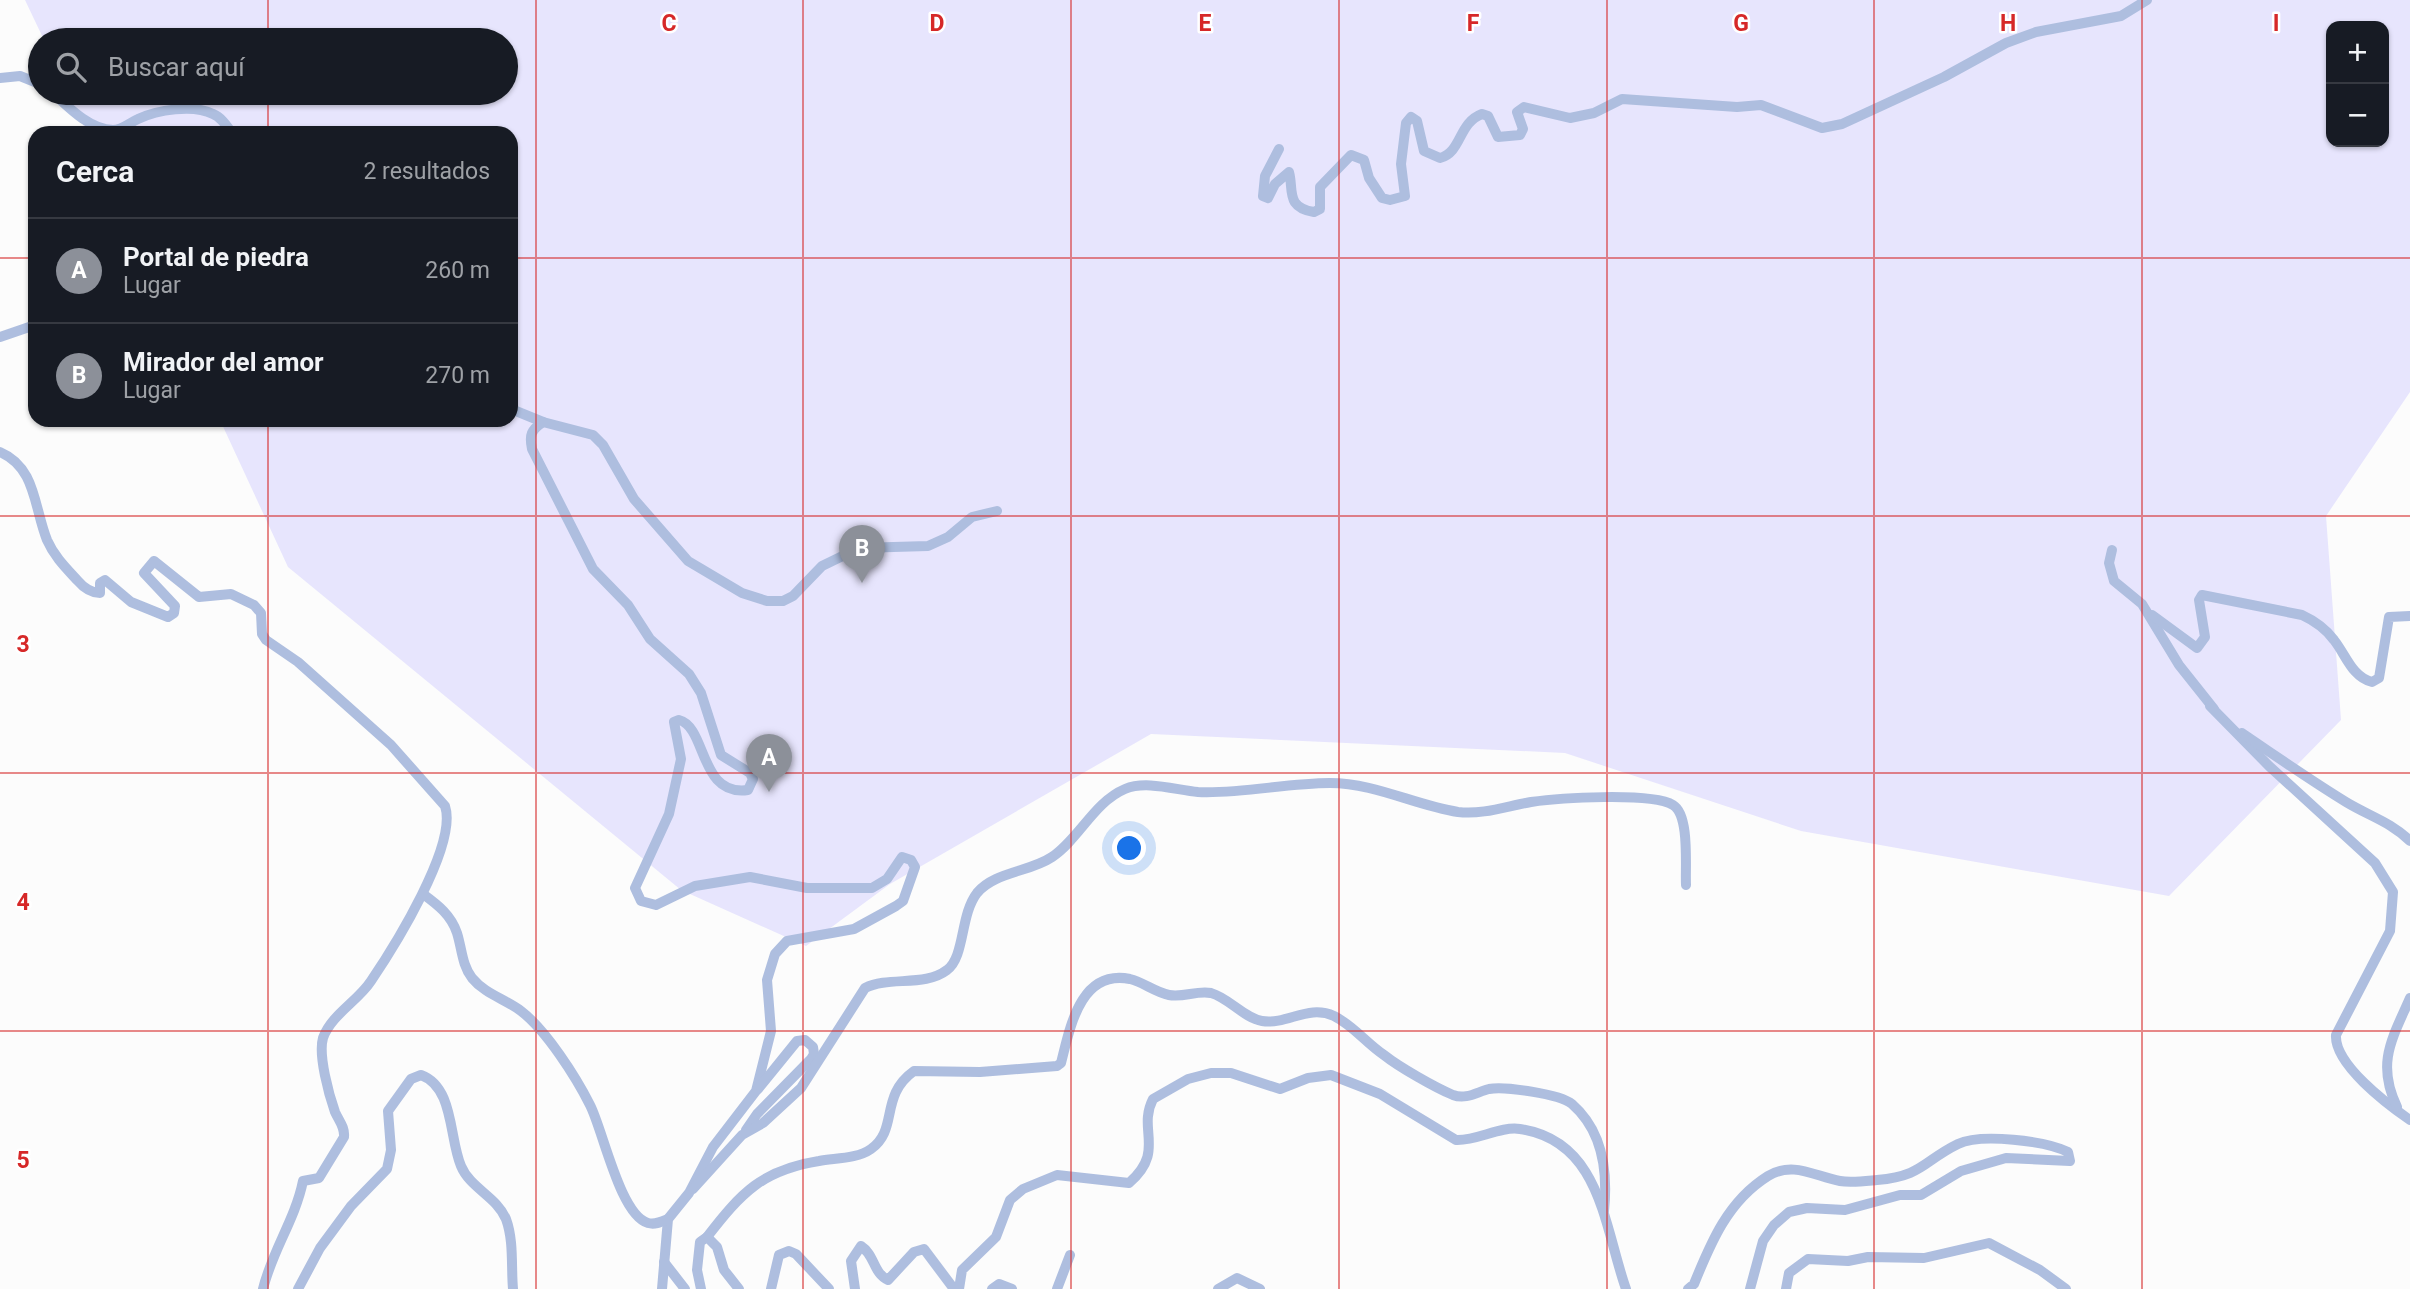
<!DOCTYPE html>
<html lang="es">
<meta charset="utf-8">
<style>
body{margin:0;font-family:Roboto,sans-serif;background:#242831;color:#f1f3f6}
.controls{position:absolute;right:21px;top:21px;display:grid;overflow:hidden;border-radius:14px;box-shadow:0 2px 5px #0004}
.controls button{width:63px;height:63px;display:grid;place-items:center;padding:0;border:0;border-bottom:2px solid #363941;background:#171b24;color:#f1f3f6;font:35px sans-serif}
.you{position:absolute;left:1130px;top:849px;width:24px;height:24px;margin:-18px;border:5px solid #fff;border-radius:50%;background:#1a73e8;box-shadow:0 0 0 10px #1a73e833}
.badge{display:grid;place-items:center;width:46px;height:46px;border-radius:50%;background:#8c9099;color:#fff;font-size:23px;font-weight:700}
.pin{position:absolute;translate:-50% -58px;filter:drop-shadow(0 2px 4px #0008)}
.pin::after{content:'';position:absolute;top:37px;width:24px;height:21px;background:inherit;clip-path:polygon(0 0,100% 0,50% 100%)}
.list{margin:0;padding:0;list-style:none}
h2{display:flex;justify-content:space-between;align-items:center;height:91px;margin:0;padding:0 28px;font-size:30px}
h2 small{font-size:23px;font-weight:400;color:#9ea1a6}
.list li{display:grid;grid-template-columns:46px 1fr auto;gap:21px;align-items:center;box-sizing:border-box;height:105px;padding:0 28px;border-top:2px solid #363941}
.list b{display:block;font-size:26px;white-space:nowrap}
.list p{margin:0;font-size:23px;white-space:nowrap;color:#9ea1a6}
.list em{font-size:23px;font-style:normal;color:#9ea1a6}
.icon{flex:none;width:38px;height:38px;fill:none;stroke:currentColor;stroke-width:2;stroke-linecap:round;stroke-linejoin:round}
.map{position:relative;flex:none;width:2410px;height:1289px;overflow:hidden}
.search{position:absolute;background:#171b24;box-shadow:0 2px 5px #0004;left:28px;top:28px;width:490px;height:77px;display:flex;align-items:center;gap:18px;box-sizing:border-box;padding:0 24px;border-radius:38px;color:#9ea1a6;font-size:26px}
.panel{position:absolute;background:#171b24;box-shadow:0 2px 5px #0004;left:28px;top:126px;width:490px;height:301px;border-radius:21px}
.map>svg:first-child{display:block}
.grass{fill:#e7e5fd;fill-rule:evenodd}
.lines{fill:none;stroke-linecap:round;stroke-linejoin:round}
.minor{stroke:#aebedf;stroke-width:10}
.grid{fill:none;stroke:#d62828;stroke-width:2;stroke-opacity:0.55}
.grid-label{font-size:23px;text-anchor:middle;font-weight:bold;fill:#d62828;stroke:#fff;stroke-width:5;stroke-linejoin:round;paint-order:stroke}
</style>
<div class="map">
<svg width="2410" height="1289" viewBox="0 0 2410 1289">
<rect width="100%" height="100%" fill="#fcfcfc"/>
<path class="grass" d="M25,0H2410V392L2326,516L2341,720L2169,896L1801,831L1565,753L1151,734L890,884L806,946L681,890L288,567L220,420H511V133H87L68,93H506V40H44ZM2331,26H2384V142H2331Z"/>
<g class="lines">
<g class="minor">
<path d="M0,78L20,76L40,84"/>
<path d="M53,93C68,107 90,130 113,130C122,130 129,123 138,119C157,110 193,104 213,114C221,117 227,126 232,133"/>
<path d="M1279,149L1265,176L1263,196L1268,198L1275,184L1289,172C1294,190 1285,207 1314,212L1320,209V187L1351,155L1364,160L1369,178L1382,198L1390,200L1405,196L1401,164L1406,123L1411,117L1417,121L1424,151L1440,158C1462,152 1458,123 1482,114L1488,116L1498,137L1520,135L1523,129L1517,112L1524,107L1570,118L1594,113L1622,99L1737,107L1761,105L1822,128L1842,124L1944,77L2006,43L2036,32L2121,16L2147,0"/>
<path d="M0,337L35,325"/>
<path d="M511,409L543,422L593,435L603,445L634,499L688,561L742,593L767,601H783L793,596L822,566L859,548L928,546L948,537L972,517L997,511"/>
<path d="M543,422C531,430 529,435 532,449L593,569L628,605L650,639L689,674L701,693L721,755L750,773L753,779L748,790C699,797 707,727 679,720L674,722L681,759L669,814L635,888L641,901L656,905L695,886L750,877L807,888H872L887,879L902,857L911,860L915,867L903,901L896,906L854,929L787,941L775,954L767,980L771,1031L756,1091L713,1147L689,1193L668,1219L662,1289"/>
<path d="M0,452C36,467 34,508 47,540C54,556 65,567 77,580C83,587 91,593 100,593V583L105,580L131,602L168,617L174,613L175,606L144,573L154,561L199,597L231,594L254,605L261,613L262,634L266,640L298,662L391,745L445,806C458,845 394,947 371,981C358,1001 331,1015 323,1038C318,1055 329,1095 335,1112C339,1121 345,1127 344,1137L319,1178L303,1181C295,1220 272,1251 263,1289"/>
<path d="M2112,550L2109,563L2114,581L2142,604L2179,665L2214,709"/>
<path d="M2152,615L2197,648L2205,637L2199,600L2202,595L2302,615C2315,621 2326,629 2334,640C2346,655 2352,677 2372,682L2379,678L2389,617L2410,616"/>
<path d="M2210,706L2269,766L2375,863L2393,892L2390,931L2336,1035C2334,1064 2387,1104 2410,1120"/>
<path d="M2242,733C2277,757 2310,780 2346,802C2369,816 2391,822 2410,841"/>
<path d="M423,894C438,905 451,915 457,933C462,949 462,965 472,978C485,994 505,999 521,1011C546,1030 576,1077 590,1105C603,1130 620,1215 648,1223C655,1225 661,1222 668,1219"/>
<path d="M2397,1107C2376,1063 2392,1039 2410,998"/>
<path d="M746,1130L757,1114L811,1059L814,1054L813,1047L805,1040L797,1041L758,1089"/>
<path d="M693,1189L742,1135L763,1123L801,1088L865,988C889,976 925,987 947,970C965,957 960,915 977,893C994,872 1030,872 1052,857C1079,839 1094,802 1125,789C1146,780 1176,790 1198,792C1242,794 1286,783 1330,783C1375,783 1414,805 1458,812C1483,815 1507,806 1531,802C1558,798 1651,792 1673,805C1690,815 1685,867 1686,885"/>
<path d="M707,1237C741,1193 762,1170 819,1161C835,1158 857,1159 871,1149C899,1129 879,1096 914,1071L980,1072L1057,1066L1061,1063C1070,1028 1080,969 1130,979C1143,982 1155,992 1169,995C1183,998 1197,990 1211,993C1229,998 1244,1018 1262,1021C1288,1025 1308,1004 1334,1016C1354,1026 1366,1043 1384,1055C1399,1067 1436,1088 1453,1095C1466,1100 1477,1092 1489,1089C1504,1086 1560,1094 1572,1104C1603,1131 1608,1172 1604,1211"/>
<path d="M664,1262L685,1289"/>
<path d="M298,1289L320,1248L351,1206L387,1169L391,1150L388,1111L411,1079L421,1075C454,1087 449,1138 461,1166C470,1188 497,1197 506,1219C514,1241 511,1266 513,1289"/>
<path d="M701,1289L697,1270L700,1242L707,1237L717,1247L724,1270L739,1289"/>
<path d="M771,1289L779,1255L789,1251L796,1254L829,1289"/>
<path d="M855,1289L851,1261L861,1246C875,1255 873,1273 888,1280L914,1252L924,1249L954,1289"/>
<path d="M959,1289L962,1270L996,1237L1010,1200L1023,1189L1057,1175L1129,1183C1166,1151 1137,1130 1153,1099L1188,1079L1211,1073H1231L1280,1089L1308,1078L1331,1075L1380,1094L1456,1140C1477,1141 1500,1126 1520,1129C1601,1141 1604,1227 1626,1289"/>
<path d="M992,1289L999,1284L1012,1289"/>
<path d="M1057,1289L1070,1255"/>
<path d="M1218,1289L1237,1278L1260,1289"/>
<path d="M1688,1289L1694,1284C1711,1242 1728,1201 1768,1176C1793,1161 1814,1176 1840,1181C1851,1183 1866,1181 1877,1180C1923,1176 1923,1161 1958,1144C1981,1133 2046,1141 2068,1152L2070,1161L2006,1158L1961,1171L1921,1195H1900L1845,1210L1807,1208L1789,1212L1774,1225L1763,1241L1750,1289"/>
<path d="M1786,1289L1789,1273L1808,1259L1848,1261L1868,1257L1924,1258L1989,1243L2040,1270L2066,1289"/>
</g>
</g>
<path class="grid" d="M268,0V40M536,0V1289M803,0V1289M1071,0V1289M1339,0V1289M1607,0V1289M1874,0V1289M2142,0V1289M268,93V133M0,258H35M511,258H2410M268,420V1289M0,516H2410M0,773H2410M0,1031H2410"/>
<g class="grid-label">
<text x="669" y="31">C</text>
<text x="937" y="31">D</text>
<text x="1205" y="31">E</text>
<text x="1473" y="31">F</text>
<text x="1741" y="31">G</text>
<text x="2008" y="31">H</text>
<text x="2276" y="31">I</text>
<text x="23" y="652">3</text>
<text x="23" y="910">4</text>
<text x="23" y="1168">5</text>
</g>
</svg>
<div class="controls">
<button>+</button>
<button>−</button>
</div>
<div class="you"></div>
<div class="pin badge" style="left:769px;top:792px">A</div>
<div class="pin badge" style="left:862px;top:583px">B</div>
<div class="search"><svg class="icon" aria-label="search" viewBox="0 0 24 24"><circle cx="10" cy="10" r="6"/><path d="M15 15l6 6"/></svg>Buscar aquí</div>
<section class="panel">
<h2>Cerca<small>2 resultados</small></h2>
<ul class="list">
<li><span class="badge">A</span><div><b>Portal de piedra</b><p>Lugar</p></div><em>260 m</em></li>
<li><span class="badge">B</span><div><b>Mirador del amor</b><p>Lugar</p></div><em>270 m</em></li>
</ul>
</section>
</div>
